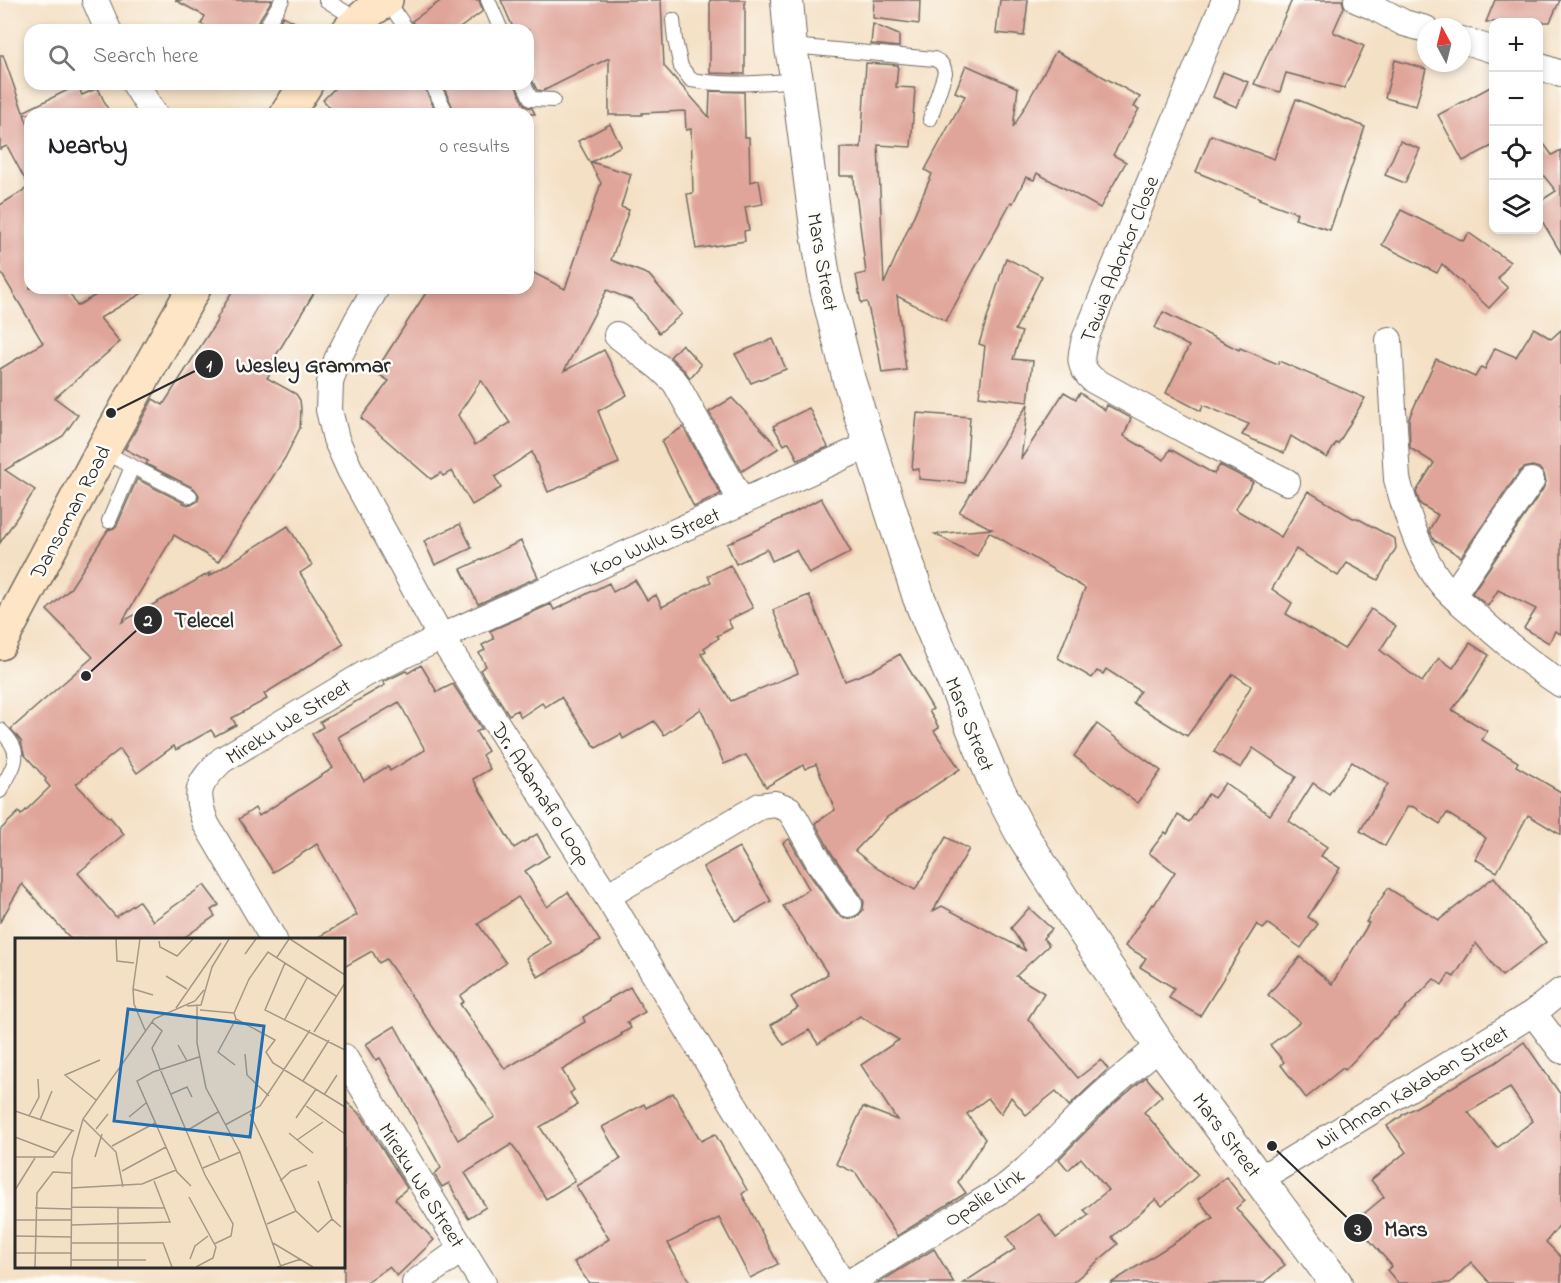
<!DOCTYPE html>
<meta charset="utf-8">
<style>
body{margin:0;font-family:"Indie Flower",sans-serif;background:#f2f2f2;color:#202124}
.controls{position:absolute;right:18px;top:18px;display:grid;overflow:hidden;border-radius:12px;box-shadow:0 3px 9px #0003}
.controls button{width:54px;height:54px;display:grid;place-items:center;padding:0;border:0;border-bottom:2px solid #e0e0e0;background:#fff;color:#202124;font:30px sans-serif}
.compass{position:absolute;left:1417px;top:18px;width:54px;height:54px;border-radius:50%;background:#fff;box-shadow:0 3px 9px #0003;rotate:353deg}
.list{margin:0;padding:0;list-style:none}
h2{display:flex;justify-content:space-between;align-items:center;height:78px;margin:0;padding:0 24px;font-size:26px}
h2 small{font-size:20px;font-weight:400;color:#757577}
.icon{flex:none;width:33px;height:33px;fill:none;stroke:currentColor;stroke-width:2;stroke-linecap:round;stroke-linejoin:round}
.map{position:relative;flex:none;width:1561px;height:1283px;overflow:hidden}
.search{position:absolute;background:#fff;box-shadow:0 3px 9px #0003;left:24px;top:24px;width:510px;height:66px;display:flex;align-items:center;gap:15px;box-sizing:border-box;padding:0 21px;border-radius:18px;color:#757577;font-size:22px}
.panel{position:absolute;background:#fff;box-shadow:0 3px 9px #0003;left:24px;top:108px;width:510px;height:186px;border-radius:18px}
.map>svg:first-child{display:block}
.building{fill:#e0a59a;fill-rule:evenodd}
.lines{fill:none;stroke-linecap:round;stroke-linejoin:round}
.service-casing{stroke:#716a61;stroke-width:16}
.minor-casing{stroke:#716a61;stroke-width:28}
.tertiary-casing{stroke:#716a61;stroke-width:34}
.secondary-casing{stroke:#716a61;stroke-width:36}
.service{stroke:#fff;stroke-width:14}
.minor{stroke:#fff;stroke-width:26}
.tertiary{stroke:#fff;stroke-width:32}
.secondary{stroke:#fee5c5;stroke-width:33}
.labels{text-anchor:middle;stroke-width:5;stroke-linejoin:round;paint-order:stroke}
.street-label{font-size:21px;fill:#2b2b2b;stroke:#fdfcf7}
.inset-road{fill:none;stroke:#a49887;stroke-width:1.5}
.view{fill:#1f6fb2;fill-opacity:0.15;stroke:#1f6fb2;stroke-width:3}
.inset-edge{fill:none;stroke:#2b2b2b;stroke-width:3}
.leader{fill:none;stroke:#2b2b2b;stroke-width:2}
.callout-dot{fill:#2b2b2b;stroke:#fdfcf7;stroke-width:2}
.mark-label{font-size:18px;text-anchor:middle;font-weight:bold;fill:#fff}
.callout-label{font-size:22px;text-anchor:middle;font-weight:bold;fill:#2b2b2b;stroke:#fdfcf7;stroke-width:5;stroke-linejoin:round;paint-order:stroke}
</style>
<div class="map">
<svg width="1561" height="1283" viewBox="0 0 1561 1283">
<rect width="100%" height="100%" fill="#fdfcf7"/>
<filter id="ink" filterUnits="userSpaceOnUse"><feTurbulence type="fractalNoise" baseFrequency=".0167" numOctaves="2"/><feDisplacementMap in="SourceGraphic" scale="12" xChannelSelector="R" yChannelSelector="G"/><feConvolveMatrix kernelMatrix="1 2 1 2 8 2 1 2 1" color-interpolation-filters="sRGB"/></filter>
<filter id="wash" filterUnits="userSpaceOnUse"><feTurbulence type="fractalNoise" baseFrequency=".008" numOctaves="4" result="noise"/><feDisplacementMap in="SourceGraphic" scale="24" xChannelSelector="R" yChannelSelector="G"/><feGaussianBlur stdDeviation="1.35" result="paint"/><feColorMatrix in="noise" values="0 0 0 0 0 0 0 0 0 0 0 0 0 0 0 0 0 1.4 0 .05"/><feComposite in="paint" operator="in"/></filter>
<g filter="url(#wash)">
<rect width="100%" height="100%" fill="#f4e0c5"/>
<g id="blocks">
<g class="building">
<path d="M175,0H272L256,25L255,30H213L201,24L205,16Z"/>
<path d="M442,0H479L483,11L457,30H416L412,21Z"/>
<path d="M501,0H661L664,66L709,117L710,91L744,92L745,137H749L750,182L759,180L763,204L745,207L749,230L744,231L745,241L696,249L687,194L693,193L691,129L686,130L685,111L642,113V115H609V58L543,91L537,90L532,80L528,76V30H514Z"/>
<path d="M710,0H745V74L710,73Z"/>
<path d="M874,0H920L919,24L873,18Z"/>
<path d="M1000,0H1028L1024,36L996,33Z"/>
<path d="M1292,0H1342L1344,7L1333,32L1364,46L1344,88L1286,73L1280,92L1254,84Z"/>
<path d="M1495,0H1560L1550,22H1486Z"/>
<path d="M283,16L309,30H274Z"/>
<path d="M873,24L899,35V47L871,44Z"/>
<path d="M1056,51L1140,97L1134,107L1139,109L1113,155L1126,162L1100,208L1037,173L1034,180L1026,177L1013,203L1011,202L946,321L897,296L906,370L882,373L878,349L867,302L861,303L856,275L866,273L856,193H855L854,176H840V148H861L866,63L898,65L896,87L915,88L911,147L878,145L884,284L932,174L925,170L965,96L955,92L966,65L1018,88L1013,128Z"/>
<path d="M0,55H3L23,112L78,85L82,95L98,88L110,114H24L30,131V288H67L77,306L108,288H151L100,318L120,342L55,398L78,415L63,436L5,470L35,490L0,543V369L43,343L0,271V205L29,187L7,146L0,149Z"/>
<path d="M1395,60L1426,69L1416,106L1385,98Z"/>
<path d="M1223,72L1248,82L1237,107L1213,97Z"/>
<path d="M339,84H423L437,114H336L323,100Z"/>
<path d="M442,84H515L523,103L527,107L532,108L535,114H456Z"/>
<path d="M1494,85V145L1463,161L1438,115Z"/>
<path d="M1296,99L1365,127L1330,230L1295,219L1297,213L1259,199L1260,198L1196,172L1211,135L1274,159Z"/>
<path d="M610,124L621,146L591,162L631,174L621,207L629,210L611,260L649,275L682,314L659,333L632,300L607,290L564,371L604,350L627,395L598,411L619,463L548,492L532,452L495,477L501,488L472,505L452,471L443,476L441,473L431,479L361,418L389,381L375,372L429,288H528V270L565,289L601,183L578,141ZM481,380L510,423L475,445L458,415Z"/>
<path d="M1539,137L1552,155L1561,150V253L1539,216V202L1556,191L1539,170Z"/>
<path d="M1400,141L1420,149L1405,183L1385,175Z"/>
<path d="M1401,210L1463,241L1469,233L1510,262L1498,279L1508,288L1489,308L1442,264L1437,273L1382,245Z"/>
<path d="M1006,258L1042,276L1015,330L1022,332L1013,359L1033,361L1028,402L979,396L985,346L979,344Z"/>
<path d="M234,288H317L272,362L276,364L267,378L296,394L300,400L301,409L300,428L285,458L218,562L174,535L122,622L211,572L208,577L288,526L312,565L300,573L344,644L264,694L267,699L232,718L236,725L215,736L211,730L176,750L174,746L137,773L120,749L76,784L109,818L110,817L124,834L78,873L116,917L139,901L153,921L204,885L219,905L211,910L215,916L182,939H71L22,884L0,922V830L19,812L21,815L50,787L45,781L46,779L24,754L21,741L11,729L93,657L47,610L70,589L108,530L114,528L117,525L137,479L186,504L191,505L198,501L199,495L194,488L146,464L148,461L125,449L153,399L163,405L218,319L217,318Z"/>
<path d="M1163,312L1239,350L1240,348L1278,364L1279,361L1365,398L1338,444L1336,443L1327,458L1291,436L1284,453L1242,435L1249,424L1203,405L1201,411L1166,393L1189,346L1155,328Z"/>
<path d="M1534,328L1551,339L1561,330V634L1555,631L1549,643L1524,628L1536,609L1498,590L1488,606L1472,593L1543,489L1546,482L1544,474L1539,468L1532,466L1524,468L1519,472L1461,557L1434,540L1429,530L1438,515L1420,504L1416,492L1434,463L1410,448L1409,418L1436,359L1475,377L1481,367L1485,369L1495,348L1516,357Z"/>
<path d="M773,339L786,369L751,383L735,354Z"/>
<path d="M682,344L701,365L690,378L685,371L670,357Z"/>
<path d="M1064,392L1076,399L1080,393L1105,410L1107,405L1131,418L1124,436L1164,460L1170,449L1214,474L1220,465L1253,482L1235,509L1281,537L1308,491L1353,518H1357L1395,539L1396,548L1378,580L1347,563L1338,576L1296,549L1272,589L1292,603L1286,614L1344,649L1371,609L1396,626L1380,650L1422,682L1439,658L1453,668L1470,643L1489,655L1473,681L1452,710L1487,731L1482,740L1518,762L1516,766L1561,792V835L1528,815L1497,872L1475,859L1486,838L1447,813L1440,824L1412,806L1411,807L1408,806L1385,846L1360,831L1388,784L1352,762L1329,794L1313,783L1289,821L1327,847L1321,856L1340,868L1308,917L1318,924L1301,948L1268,924L1263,929L1257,924L1200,1016L1169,998L1174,988L1140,967L1146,958L1125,946L1152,904L1154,905L1175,872L1149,853L1165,832L1167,834L1178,815L1189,822L1208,794L1214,798L1225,783L1270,815L1296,777L1253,748L1241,768L1214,752L1251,686L1233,674L1187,736L1133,703L1140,691L1106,669L1103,674L1097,671L1092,678L1058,658L1085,588L989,532L977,556L935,534L992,529L959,512L1028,404L1021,459Z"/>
<path d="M732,398L779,448L742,471L709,412Z"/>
<path d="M809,408L828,447L798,460L789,442L784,445L773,426Z"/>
<path d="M917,413L970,417L965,483L919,479V469H912Z"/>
<path d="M683,427L721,494L694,507L661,441Z"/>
<path d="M821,498L851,552L809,574L796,550L772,561L767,549L736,564L727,544L793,513Z"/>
<path d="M460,524L472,548L435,565L424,541Z"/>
<path d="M521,541L538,577L478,604L461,569Z"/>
<path d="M730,565L753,608L728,620L732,628L717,636L719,638L704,648L706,651L701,654L731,701L798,673L773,610L809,595L845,681L871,671L900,654L933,709L929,711L939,728L934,731L960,769L887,817L855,851L878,869L915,890L946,837L969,849L933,911L942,906L1026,951L1011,928L1029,908L1052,929L1043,938L1049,945L1016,976L1044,993L1028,1019L1078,1078L1101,1060L1108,1069L1069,1106L1056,1091L1026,1115L1011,1097L1001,1114L988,1098L967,1114L985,1139L958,1182L966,1193L897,1236L856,1173L836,1164L863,1107L897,1120L861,1065L899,1040L860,1016L818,1044L809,1030L784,1045L771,1025L798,1008L791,997L828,974L783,906L809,889L783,843L789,839L807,871L837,913L843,918L851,919L858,916L863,910L864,902L861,895L832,854L815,823L835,810L816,764L805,769L803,765L766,787L746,755L724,764L701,709L664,735L654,721L623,739L621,734L596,748L561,697L545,707L542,703L521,717L517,710L509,715L480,670L486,666L479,653L485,650L482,645L494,639L490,631L551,604L554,610L609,583L613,592L635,580L647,600L656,595L662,607L711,582L708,576Z"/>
<path d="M421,665L437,692L453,684L482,729L476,732L488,751L482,755L490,769L473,779L514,848L537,834L549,856L525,871L547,907L568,892L600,941L538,977L526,958L551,943L518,897L478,924L506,963L460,996L464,1002L460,1004L505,1069L585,1022L583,1017L609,1001V999L630,987L645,1012L627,1022L631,1028L621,1034L622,1035L562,1070L574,1090L570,1093L577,1105L540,1127L575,1181L546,1199L512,1144L465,1173L486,1207L468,1218L449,1183L442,1187L434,1174L441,1168L380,1058L376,1060L366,1044L395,1026L458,1140L495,1117L386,959L379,963L372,951L344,967V939H315L357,915L317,844L273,872L239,819L255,808L259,816L333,768L312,734L323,727L320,722L385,685L383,682L406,671L408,673ZM399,702L425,750L390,771L388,766L364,781L338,737Z"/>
<path d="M1097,724L1161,771L1138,803L1074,756Z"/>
<path d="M739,847L771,901L735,921L703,867Z"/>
<path d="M1494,877L1546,942L1502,976L1476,943L1454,977L1449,974L1442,985L1434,979L1395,1019L1394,1018L1345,1070L1343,1068L1306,1098L1281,1065L1284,1062L1270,1045L1300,1022L1268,995L1300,957L1332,984L1366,928L1369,923L1366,922L1388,888L1439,920Z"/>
<path d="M1524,1042L1561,1095V1223L1546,1242L1561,1257V1283H1490L1471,1262L1450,1283H1398L1387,1270L1392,1266L1354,1222L1384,1197L1371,1180L1406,1152L1387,1126L1402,1116V1115L1495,1063ZM1510,1088L1533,1121L1497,1148L1468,1112Z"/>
<path d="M1146,1077L1162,1096L1144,1112L1198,1175L1162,1206L1156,1199L1112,1237L1118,1244L1072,1283H963L1015,1249L1007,1237L1039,1214L1056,1238L1089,1215L1084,1210L1108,1190L1081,1158L1068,1170L1059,1159L1108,1109Z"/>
<path d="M673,1093L701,1141L715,1134L747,1190L742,1194L778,1264L750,1278L719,1218L668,1243L690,1283H589L574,1262L609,1239L576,1186L621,1159L602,1127L644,1104L646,1108Z"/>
<path d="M344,1100L362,1116L407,1188L395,1199L434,1240L397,1276L389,1267L365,1283H344Z"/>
<path d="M1226,1177L1245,1201L1236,1208L1285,1265L1263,1283H1111L1213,1218L1198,1199Z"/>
<path d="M934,1249L954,1283H878Z"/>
</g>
</g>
</g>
<g filter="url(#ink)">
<use href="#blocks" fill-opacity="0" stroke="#716a61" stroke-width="1.5"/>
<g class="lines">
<g class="service-casing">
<g id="service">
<path d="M326,0L359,21"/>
<path d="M387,0L407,30"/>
<path d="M488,0L501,30"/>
<path d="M673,20L675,40L681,67L691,80C727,86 761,83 797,80"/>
<path d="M264,30L282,0"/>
<path d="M791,49L803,47L934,59C941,62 944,65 945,73L930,119"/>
<path d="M432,84L447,114"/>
<path d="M524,84L531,99L553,100"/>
<path d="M102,451L190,496"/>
<path d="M109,521L132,467"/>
<path d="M0,730C26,754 14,765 0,791"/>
</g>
</g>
<g class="minor-casing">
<g id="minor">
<path d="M95,0L108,30"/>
<path d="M1225,0L1085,339C1080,358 1078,366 1093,380L1194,435L1287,482"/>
<path d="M1357,0L1372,6L1404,23L1426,29"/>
<path d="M1462,40L1494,50"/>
<path d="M1538,66L1561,74"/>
<path d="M135,84L154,114"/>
<path d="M376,288L358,319L337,360L330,383L329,410L336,439L350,470L441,637L607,896L842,1283"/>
<path d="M617,335L660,368L675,382L742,502"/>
<path d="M1389,340L1397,479C1406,512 1420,558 1442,584C1451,596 1464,605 1475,615C1502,640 1530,664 1561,684"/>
<path d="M1453,595L1531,481"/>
<path d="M607,896L760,806L775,804L789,809L796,820L819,862L849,904"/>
<path d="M274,940L206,824C194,791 197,784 222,760L365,674L441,637L869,445"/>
<path d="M1533,1013L1561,1050"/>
<path d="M344,1057L483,1283"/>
<path d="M1260,1179L1533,1013L1561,991"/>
<path d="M415,1283L462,1249"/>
<path d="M849,1283L1004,1188C1032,1167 1054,1142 1079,1117C1104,1091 1132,1069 1160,1046"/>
</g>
</g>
<g class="tertiary-casing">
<path id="tertiary" d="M787,0L791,49L797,80L816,227L826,289L849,380L919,598L994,781L1020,831L1082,929L1160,1046L1336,1283"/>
</g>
<g class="secondary-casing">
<g id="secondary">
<path d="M349,30L370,11L386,0"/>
<path d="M287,114L306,84"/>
<path d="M0,643L102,451L194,288"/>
</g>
</g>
<use href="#service" class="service"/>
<use href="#minor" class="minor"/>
<use href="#tertiary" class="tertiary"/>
<use href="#secondary" class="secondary"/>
</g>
</g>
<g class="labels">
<g class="street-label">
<text transform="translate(1119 259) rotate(-68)" y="7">Tawia Adorkor Close</text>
<text transform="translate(823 262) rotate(80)" y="7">Mars Street</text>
<text transform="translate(70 512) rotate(-62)" y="7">Dansoman Road</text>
<text transform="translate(655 541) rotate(-24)" y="7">Koo Wulu Street</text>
<text transform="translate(288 721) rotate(-32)" y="7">Mireku We Street</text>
<text transform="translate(970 724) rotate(68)" y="7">Mars Street</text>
<text transform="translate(542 794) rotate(57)" y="7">Dr. Adamafio Loop</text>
<text transform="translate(1412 1087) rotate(-31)" y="7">Nii Annan Kakaban Street</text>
<text transform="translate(1227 1135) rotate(53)" y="7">Mars Street</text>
<text transform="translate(422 1185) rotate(58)" y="7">Mireku We Street</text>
<text transform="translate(984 1197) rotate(-33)" y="7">Opalie Link</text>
</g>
</g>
<g transform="translate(15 938)">
<rect width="330" height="330" fill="#f4e0c5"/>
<path class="inset-road" d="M101,1L102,23L119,25M125,1L118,51L119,66L130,92M275,1L330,37M144,3L145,9L162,18L178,1M230,16L241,1M262,19L274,1M270,25L250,72L330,112M151,38L172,51M118,51L138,57M172,68L186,67L197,29L214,1M182,68V105L191,150L225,214L266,329M161,70L206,5M185,72L219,75M219,75L221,81L260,102L251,114L258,125L330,169M219,75L234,41L253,14L321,58M270,81L292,40M137,84L147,93L137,110L145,131L190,237L218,286L216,298L199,306M299,94L330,45M163,107L172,123M230,116L232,137L254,158M220,127L203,114L221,81M288,143L314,102M156,156L172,149L177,159M309,157L322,137M81,162L50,137L85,122M291,168L330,196M0,173L59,193M235,176L281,273L303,294L317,281M14,178L24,159L23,141M114,179L131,165M281,180L301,151M68,181L101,214L108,249M25,182L37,153M210,187L245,168L295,92M81,191L93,176M173,192L203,174M274,195L298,215M194,198L205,223M0,199L42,215M282,202L308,184M97,208L140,185M0,219H38L57,193M80,219L87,196M188,230L225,214M107,233L151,209M265,243L276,233L292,227M303,243L317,281L326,289M176,248L162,234L122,143L138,134L184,119M56,250L127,246L161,232M0,252L20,220M174,259L201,309L198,320L181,329M57,269L149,270M20,270L56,271M103,270V329M1,282H56M252,286L281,273M56,287L155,284L139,243M0,298L56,299M56,305H148L157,329M258,305L298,329M0,315H56M175,321L180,308L193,298M56,322H131M20,329L22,255L38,234L56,235M56,329L57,221L68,181L139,81L180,63L189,52M262,329L286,321"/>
<path class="view" d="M113,71L249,88L235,199L99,183Z"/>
<rect width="330" height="330" class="inset-edge"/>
</g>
<path class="leader" d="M111 413L209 364M86 676L148 620M1272 1146L1358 1228"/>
<g class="callout-dot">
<circle cx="111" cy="413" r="6"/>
<circle cx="86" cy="676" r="6"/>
<circle cx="1272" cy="1146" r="6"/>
<circle cx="209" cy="364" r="15"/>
<circle cx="148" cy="620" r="15"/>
<circle cx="1358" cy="1228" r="15"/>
</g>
<g class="mark-label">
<text x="209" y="371">1</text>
<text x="148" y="626">2</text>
<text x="1358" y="1235">3</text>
</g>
<g class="callout-label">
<text x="313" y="372">Wesley Grammar</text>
<text x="204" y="627">Telecel</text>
<text x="1406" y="1236">Mars</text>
</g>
</svg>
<div class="controls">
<button>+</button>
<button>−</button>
<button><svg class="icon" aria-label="locate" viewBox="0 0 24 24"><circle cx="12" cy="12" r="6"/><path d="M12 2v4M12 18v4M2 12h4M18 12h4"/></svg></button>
<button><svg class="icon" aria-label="layers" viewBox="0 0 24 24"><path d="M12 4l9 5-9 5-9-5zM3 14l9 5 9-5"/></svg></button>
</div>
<svg class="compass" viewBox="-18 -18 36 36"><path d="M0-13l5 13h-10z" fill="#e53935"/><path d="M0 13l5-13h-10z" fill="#757577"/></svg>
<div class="search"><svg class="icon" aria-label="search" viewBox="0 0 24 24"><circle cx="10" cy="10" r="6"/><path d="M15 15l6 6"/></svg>Search here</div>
<section class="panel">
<h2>Nearby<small>0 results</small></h2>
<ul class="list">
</ul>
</section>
</div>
